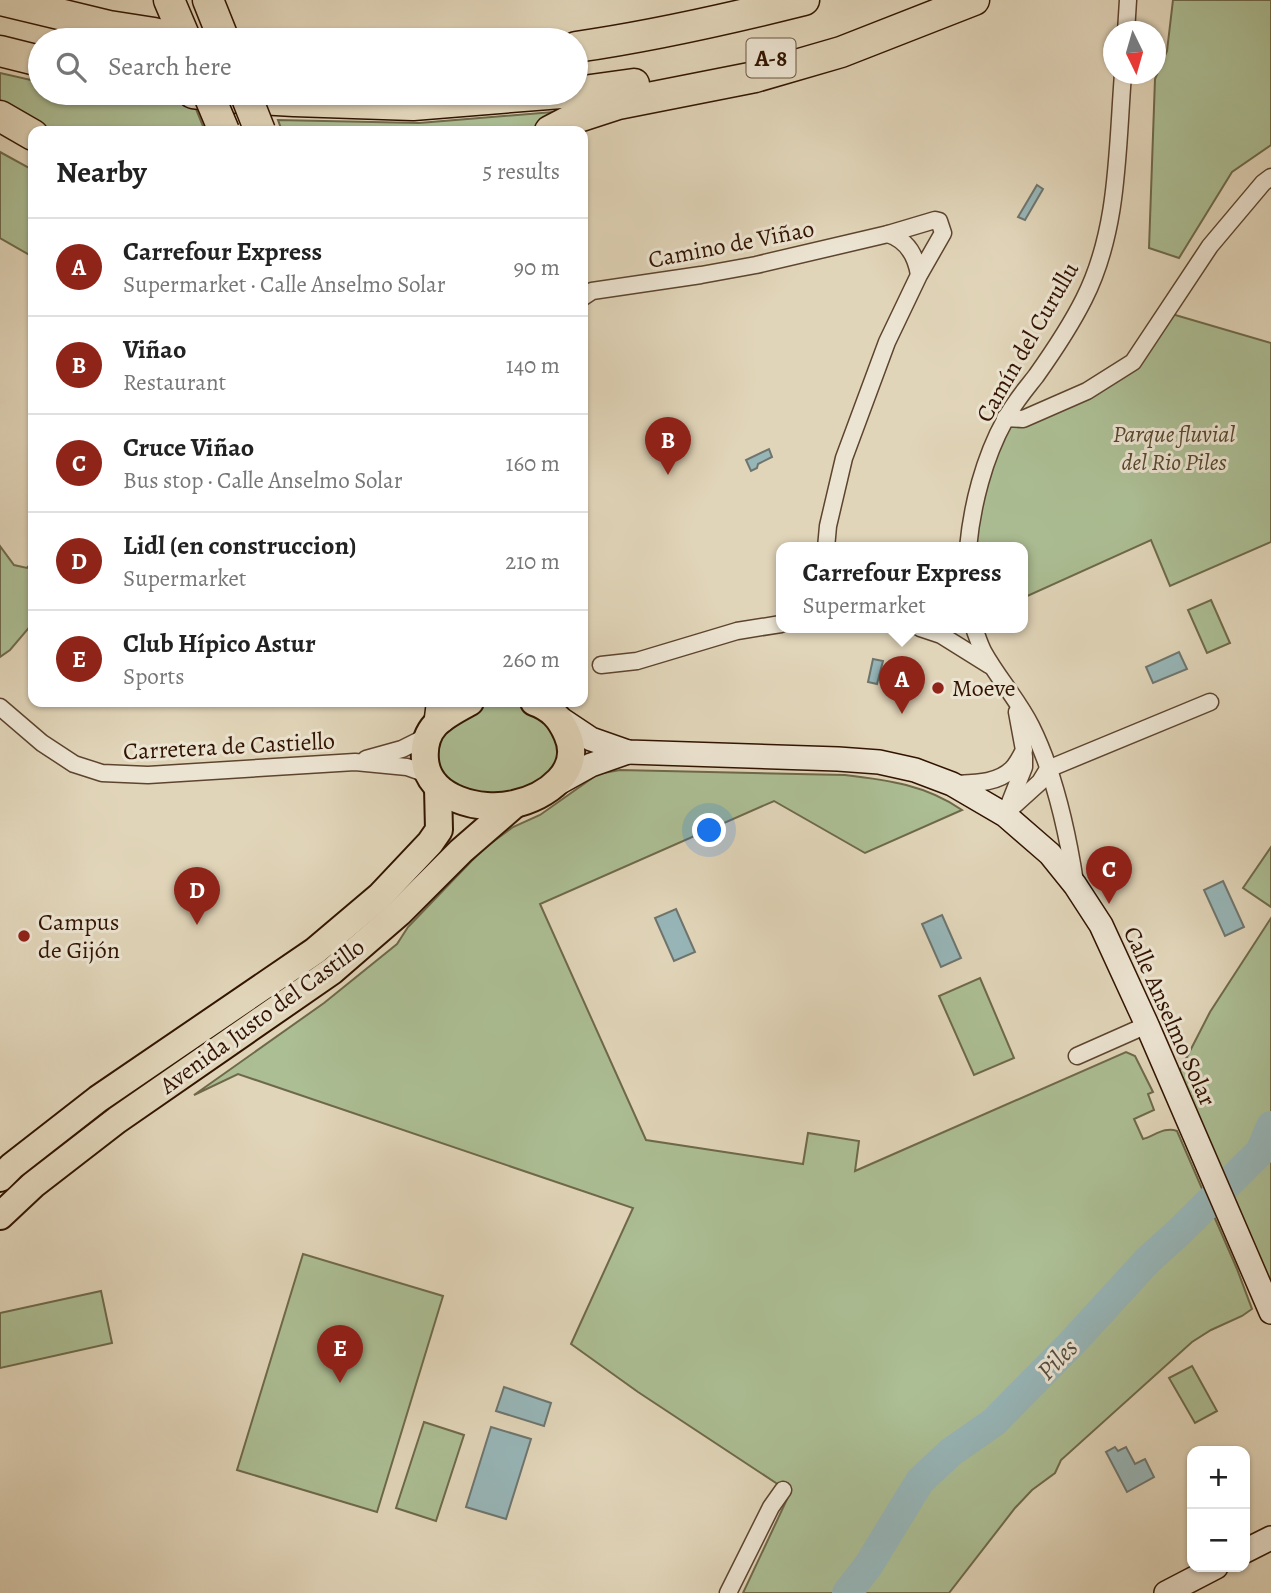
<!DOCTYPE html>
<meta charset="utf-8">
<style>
body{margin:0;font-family:Alegreya,serif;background:#f6f6f6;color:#222}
.controls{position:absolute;right:21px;bottom:21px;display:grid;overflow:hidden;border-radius:14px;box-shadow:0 2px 5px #0004}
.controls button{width:63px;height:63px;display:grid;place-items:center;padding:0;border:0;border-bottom:2px solid #e0e0e0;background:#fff;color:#222;font:35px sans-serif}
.compass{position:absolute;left:1103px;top:21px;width:63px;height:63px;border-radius:50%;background:#fff;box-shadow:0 2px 5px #0004;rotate:175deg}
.you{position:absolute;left:710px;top:831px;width:24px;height:24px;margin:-18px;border:5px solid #fff;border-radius:50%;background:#1a73e8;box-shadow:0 0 0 10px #1a73e833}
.badge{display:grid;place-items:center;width:46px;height:46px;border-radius:50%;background:#8f2418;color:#fff;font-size:23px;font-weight:700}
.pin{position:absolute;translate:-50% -58px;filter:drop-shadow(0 2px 4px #0008)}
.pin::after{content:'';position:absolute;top:37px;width:24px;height:21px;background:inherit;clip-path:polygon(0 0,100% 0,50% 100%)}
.popup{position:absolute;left:776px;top:542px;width:252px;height:91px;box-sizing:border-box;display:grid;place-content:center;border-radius:14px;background:#fff;filter:drop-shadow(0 2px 5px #0005);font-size:23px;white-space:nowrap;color:#767676}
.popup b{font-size:26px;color:#222}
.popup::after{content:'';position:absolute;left:50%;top:100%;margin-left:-14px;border:14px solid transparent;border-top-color:#fff}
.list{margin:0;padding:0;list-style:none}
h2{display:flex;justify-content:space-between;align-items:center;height:91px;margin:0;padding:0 28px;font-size:30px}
h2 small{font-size:23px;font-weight:400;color:#767676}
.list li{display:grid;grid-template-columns:46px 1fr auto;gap:21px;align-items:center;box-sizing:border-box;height:98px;padding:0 28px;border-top:2px solid #e0e0e0}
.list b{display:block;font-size:26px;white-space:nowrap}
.list p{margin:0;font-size:23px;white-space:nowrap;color:#767676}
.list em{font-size:23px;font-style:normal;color:#767676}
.icon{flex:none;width:38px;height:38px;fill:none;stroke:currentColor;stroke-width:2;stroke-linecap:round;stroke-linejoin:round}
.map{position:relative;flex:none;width:1271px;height:1593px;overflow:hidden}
.search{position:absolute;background:#fff;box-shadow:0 2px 5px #0004;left:28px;top:28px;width:560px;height:77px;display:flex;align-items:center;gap:18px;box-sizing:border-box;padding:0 24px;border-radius:38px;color:#767676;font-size:26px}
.panel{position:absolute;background:#fff;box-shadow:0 2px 5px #0004;left:28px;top:126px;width:560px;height:581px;border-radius:14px}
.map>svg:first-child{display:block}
.green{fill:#acbe94;stroke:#6e694a;stroke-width:2}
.water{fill:#97b6b8;stroke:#6e756e;stroke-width:2}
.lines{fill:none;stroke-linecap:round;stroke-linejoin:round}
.river{stroke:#97b6b8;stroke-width:30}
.street-casing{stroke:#5d442e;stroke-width:19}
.secondary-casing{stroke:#311400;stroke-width:26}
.primary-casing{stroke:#311400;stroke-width:30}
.highway-casing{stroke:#311400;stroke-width:33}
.street{stroke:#ece4d2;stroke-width:16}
.secondary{stroke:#ece4d2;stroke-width:23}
.primary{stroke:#e1d5b9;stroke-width:26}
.highway{stroke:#e1d5b9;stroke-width:30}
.highway-bridge-casing{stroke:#311400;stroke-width:33;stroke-linecap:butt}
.highway-bridge{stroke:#e1d5b9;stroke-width:30}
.poi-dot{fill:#8f2418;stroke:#ece4d2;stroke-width:2.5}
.labels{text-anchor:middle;stroke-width:6;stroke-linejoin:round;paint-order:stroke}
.shield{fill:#ece4d2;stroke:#69523f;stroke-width:2}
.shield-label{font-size:23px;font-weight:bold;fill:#311400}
.street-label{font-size:24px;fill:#311400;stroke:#ece4d2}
.park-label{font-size:24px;font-style:italic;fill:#56472c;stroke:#ece4d2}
.poi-label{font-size:24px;fill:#311400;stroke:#ece4d2;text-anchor:start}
.water-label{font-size:26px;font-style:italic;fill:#554d40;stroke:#ece4d2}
</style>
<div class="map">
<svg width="1271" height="1593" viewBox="0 0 1271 1593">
<rect width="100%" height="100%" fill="#e1d5b9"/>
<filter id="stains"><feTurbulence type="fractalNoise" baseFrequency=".00286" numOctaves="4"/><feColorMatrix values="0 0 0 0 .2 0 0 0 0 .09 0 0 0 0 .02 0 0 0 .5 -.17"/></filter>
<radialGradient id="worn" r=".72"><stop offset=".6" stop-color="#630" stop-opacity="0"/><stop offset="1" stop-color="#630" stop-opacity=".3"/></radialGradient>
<g class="green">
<path d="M1173,0H1271V145L1232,172L1179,258L1149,248L1155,79L1167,51Z"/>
<path d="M0,73L40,82V93H97L194,104L205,131H44L0,105Z"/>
<path d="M566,111L528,131H282L278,120L419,123Z"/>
<path d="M0,152L33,170V257L0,238Z"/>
<path d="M1165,312L1271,343V542L1170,586L1151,540L1023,598V548H968L1005,418L1024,419L1132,362Z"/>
<path d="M0,546L14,565L27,568L33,561V623L10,650L0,657Z"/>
<path d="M1211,600L1230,643L1207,653L1188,610Z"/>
<path d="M470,702H534L546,706L568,770L493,806L427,774L440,718Z"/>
<path d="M620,770L845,775C888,780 926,785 962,810L865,853L774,801L540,904L646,1140L803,1164L808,1133L859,1141L855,1171L1126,1052L1135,1056L1153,1092L1148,1094L1154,1110L1134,1119L1143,1139C1154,1136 1165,1126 1177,1131L1237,1269L1252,1309L1242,1316L1211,1330L1192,1342L1061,1460L1055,1473L1032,1490L1015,1508L949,1593H743L789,1495L779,1485L638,1392L571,1344L633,1208L238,1074L194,1095L324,1003L397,944L408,927L483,849L513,827L540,815L598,774Z"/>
<path d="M1271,847V907L1243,888Z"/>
<path d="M1271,918V1297L1173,1084L1210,1012Z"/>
<path d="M980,978L1014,1058L974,1075L939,996Z"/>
<path d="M303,1254L443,1296L377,1512L237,1470Z"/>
<path d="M101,1291L112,1343L0,1368V1313Z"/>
<path d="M1192,1366L1217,1411L1195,1423L1169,1378Z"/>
<path d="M424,1422L464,1435L436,1521L396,1508Z"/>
</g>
<g class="water">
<path d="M1037,185L1043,189L1025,220L1018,217Z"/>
<path d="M769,449L772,457L758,464L757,468L751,471L746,460Z"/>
<path d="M1179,652L1187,669L1153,683L1146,667Z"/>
<path d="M873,659L883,661L877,684L868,682Z"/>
<path d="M1223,881L1244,927L1225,936L1204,890Z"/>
<path d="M676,909L695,952L674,961L655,918Z"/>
<path d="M942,915L961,958L941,967L922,924Z"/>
<path d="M504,1387L551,1403L544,1426L496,1411Z"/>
<path d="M491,1427L531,1439L506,1519L466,1507Z"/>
<path d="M1115,1447L1118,1451L1126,1447L1135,1464L1145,1459L1154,1477L1127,1492L1106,1452Z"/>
</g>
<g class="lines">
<path class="river" d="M847,1593L868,1566L920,1481L951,1452L994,1422L1071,1344L1148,1260L1178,1233L1260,1152L1271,1126"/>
<g class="street-casing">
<g id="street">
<path d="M1126,32L1128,0"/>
<path d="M583,297L592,291L701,275L756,265L888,234"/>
<path d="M1005,418L1023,419L1087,391L1133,362L1210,246L1263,183L1271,177"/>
<path d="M826,548L828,526L844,458L887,342L919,275L943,233L939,221L935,220L888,234C907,240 916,256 919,275"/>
<path d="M968,548C972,505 984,458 1005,420C1013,404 1025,390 1036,376C1053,352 1071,325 1084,299C1119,230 1117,149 1123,74"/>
<path d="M920,628L941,635L989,665"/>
<path d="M974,628C977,636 980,646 984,653C998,678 1018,700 1031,726C1055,774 1067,830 1075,882"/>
<path d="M601,665L637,661L737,631L781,624"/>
<path d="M0,707L42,743L74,764L102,773L148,775L355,762L407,767L427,774"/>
<path d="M366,759L402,749L426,737"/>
<path d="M1048,769L1210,702"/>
<path d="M953,784C973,783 997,784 1012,769C1017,764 1021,756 1024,750L1017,712"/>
<path d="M1009,810L1040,782L1048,769"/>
<path d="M1005,815L1024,767V756"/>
<path d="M1077,1056L1147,1025"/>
<path d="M728,1593L771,1507L783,1490"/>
</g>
</g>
<g class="secondary-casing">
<g id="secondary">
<path d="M558,717L591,739L628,752L838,759L879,762L915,770L952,784L1005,815L1050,854L1075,885L1101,925L1147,1025L1271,1312"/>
<path d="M555,785L591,765L628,752"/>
<path d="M1245,1551L1271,1538"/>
<path d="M1166,1593L1216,1567"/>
</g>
</g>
<g class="primary-casing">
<g id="primary">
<path d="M470,702C444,716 422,726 425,760C428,799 481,812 514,804C546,797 584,771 567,734C560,718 551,708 534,702"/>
<path d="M0,1178L12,1166L98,1099L315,951L380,896L430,843L439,830L438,788"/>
<path d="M0,1216L33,1185L117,1120L332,971L399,913L461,851L514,805"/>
</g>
</g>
<g class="highway-casing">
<g id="highway">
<path d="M1,0L109,26L154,33L184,40"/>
<path d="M169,0L186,40"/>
<path d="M208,0L224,40"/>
<path d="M576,47C653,36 728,19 804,0"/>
<path d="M0,51L40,61"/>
<path d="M576,92L634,84"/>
<path d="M193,93L226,97L294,101L413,105L561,93"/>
<path d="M0,116L33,135"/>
<path d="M550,131L575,118L618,104L755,77L841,52L974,0"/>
<path d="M440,718L442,702"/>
</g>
</g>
<use href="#street" class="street"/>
<use href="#secondary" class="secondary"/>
<use href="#primary" class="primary"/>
<use href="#highway" class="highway"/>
<g class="highway-bridge-casing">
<g id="highway-bridge">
<path d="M208,93L224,131"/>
<path d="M245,93L260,131"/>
</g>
</g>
<use href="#highway-bridge" class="highway-bridge"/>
</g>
<g class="poi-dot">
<circle cx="938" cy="688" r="7"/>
<circle cx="24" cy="936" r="7"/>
</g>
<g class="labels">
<rect class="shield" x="746.5" y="38.5" width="49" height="39" rx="5"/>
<g class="shield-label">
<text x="771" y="66">A-8</text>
</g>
<g class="street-label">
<text transform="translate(731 244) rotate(-11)" y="8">Camino de Viñao</text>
<text transform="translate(1027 342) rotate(-60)" y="8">Camín del Curullu</text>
<text transform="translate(229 746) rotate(-3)" y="8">Carretera de Castiello</text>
<text transform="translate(262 1016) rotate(-36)" y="8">Avenida Justo del Castillo</text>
<text transform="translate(1170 1016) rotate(66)" y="8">Calle Anselmo Solar</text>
</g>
<g class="park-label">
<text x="1174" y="442">Parque fluvial<tspan x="1174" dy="28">del Rio Piles</tspan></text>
</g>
<g class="poi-label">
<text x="952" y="696">Moeve</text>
<text x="38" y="930">Campus<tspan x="38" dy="28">de Gijón</tspan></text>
</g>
<g class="water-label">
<text transform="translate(1057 1359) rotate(-46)" y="9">Piles</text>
</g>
</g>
<rect width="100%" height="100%" filter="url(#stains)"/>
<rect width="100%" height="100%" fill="url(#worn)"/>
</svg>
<div class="controls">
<button>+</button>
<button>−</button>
</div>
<svg class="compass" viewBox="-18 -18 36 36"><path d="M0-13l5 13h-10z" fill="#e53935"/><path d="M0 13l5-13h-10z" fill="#767676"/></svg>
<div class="you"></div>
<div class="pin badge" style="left:902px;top:714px">A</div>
<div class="popup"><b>Carrefour Express</b>Supermarket</div>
<div class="pin badge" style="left:668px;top:475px">B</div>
<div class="pin badge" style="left:1109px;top:904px">C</div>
<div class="pin badge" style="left:197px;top:925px">D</div>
<div class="pin badge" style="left:340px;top:1383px">E</div>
<div class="search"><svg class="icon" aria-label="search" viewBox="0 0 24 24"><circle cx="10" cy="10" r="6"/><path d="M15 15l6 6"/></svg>Search here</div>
<section class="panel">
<h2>Nearby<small>5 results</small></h2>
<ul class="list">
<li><span class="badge">A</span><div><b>Carrefour Express</b><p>Supermarket · Calle Anselmo Solar</p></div><em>90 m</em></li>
<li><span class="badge">B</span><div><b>Viñao</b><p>Restaurant</p></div><em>140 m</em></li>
<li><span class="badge">C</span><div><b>Cruce Viñao</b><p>Bus stop · Calle Anselmo Solar</p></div><em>160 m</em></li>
<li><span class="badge">D</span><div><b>Lidl (en construccion)</b><p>Supermarket</p></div><em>210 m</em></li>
<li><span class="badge">E</span><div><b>Club Hípico Astur</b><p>Sports</p></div><em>260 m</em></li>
</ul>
</section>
</div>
